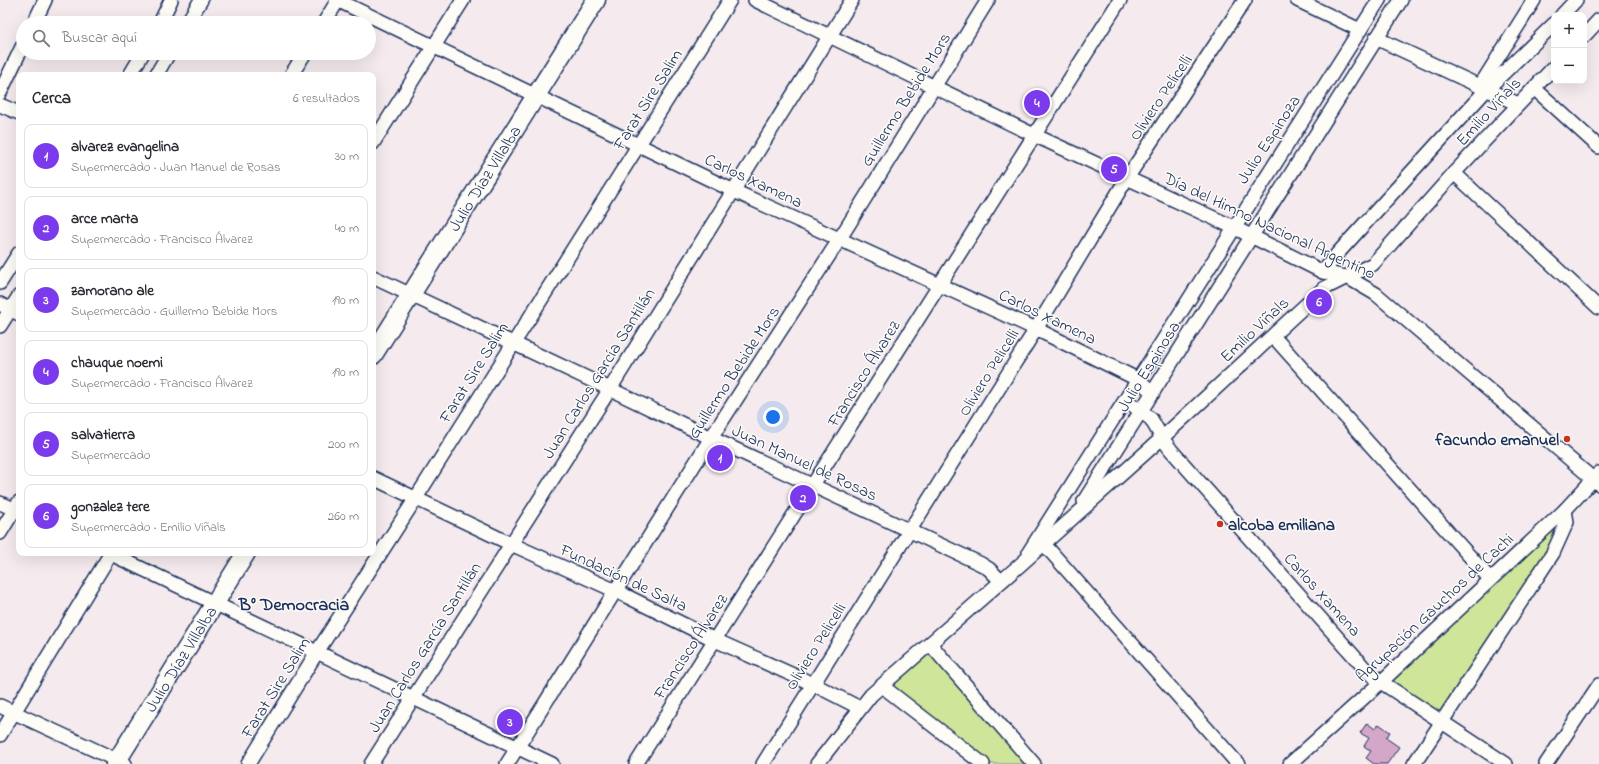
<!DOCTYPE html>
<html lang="es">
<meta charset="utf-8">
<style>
body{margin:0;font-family:"Indie Flower",sans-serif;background:#f2f2f3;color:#2b2b33}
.controls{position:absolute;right:12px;top:12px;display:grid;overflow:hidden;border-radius:8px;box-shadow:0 4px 16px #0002}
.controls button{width:36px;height:36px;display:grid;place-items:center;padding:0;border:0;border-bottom:1px solid #e1e1e2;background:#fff;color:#2b2b33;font:20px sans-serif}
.you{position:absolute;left:773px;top:417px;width:14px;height:14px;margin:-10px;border:3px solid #fff;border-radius:50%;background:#1a73e8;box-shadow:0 0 0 6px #1a73e833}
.badge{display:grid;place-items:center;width:26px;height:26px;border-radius:50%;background:#7c3aed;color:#fff;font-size:13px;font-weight:700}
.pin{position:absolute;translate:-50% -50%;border:2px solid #fff;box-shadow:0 1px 4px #0006}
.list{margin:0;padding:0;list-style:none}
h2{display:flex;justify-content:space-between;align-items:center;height:52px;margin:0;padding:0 16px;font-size:17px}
h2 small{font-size:13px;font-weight:400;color:#7c7c81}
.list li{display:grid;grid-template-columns:26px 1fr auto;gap:12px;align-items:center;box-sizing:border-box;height:64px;margin:0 8px 8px;padding:0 8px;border:1px solid #e1e1e2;border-radius:8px}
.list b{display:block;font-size:15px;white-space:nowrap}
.list p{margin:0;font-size:13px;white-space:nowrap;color:#7c7c81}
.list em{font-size:13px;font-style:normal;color:#7c7c81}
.icon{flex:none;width:22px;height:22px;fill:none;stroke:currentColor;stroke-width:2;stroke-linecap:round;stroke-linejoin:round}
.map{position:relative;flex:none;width:1599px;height:764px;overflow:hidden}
.search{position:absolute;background:#fff;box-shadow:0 4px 16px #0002;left:16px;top:16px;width:360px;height:44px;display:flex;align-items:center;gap:10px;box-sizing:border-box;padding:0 14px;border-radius:22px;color:#7c7c81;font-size:15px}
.panel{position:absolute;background:#fff;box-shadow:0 4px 16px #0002;left:16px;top:72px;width:360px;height:484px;border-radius:8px}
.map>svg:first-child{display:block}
.green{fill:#cee59a;stroke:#748a7c}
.building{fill:#d4a7c9;stroke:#1b2f5e}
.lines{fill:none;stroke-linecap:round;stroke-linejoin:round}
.street-casing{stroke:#1b2f5e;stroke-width:16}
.secondary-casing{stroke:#1b2f5e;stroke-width:21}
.street{stroke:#fdfcf7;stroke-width:13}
.secondary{stroke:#fdfcf7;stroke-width:18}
.poi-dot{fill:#c8321e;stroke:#fdfcf7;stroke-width:1.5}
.labels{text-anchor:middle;stroke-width:3;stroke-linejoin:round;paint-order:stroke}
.street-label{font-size:17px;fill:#1b2f5e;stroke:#fdfcf7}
.poi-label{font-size:17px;font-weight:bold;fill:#1b2f5e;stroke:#fdfcf7;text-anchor:end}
.neighbourhood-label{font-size:18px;font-weight:bold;fill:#1b2f5e;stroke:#fdfcf7}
</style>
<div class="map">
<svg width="1599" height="764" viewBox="0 0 1599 764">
<rect width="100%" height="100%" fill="#f5ebee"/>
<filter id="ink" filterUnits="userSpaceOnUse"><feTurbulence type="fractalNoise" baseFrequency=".025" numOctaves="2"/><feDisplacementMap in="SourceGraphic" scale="8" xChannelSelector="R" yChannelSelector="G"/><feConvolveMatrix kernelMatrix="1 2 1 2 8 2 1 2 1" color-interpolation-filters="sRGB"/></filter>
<g filter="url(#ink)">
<g class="green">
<path d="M1565,510L1563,533L1443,721L1381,682Z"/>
<path d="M930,644L1034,764H985L882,686Z"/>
</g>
<path class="building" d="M1367,723L1375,729L1379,724L1390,732L1386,738L1399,747L1387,764H1374L1366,758L1371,751L1364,746L1369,738L1360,733Z"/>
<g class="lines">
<g class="street-casing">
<g id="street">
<path d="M337,0L734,191L1036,329L1139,380L1153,393"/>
<path d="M755,0L1034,135L1233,227L1323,272L1347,277L1376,294L1599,484"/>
<path d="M1297,0L1360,30"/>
<path d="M1562,15L1576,0"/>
<path d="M34,23L45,0"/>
<path d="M160,23L171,0"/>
<path d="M187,23L201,0"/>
<path d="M324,23L338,0"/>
<path d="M1584,36L1599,20"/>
<path d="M1376,38L1518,104"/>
<path d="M130,75L143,53"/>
<path d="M156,75L169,53"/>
<path d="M291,75L305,53"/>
<path d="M1480,86L1534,0"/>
<path d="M1534,88L1599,147"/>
<path d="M0,93L23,45"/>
<path d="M0,105L19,113"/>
<path d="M373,143L463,0"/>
<path d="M1454,173L1599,308"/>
<path d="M1323,272L1338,253L1487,89L1554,24"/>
<path d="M373,277L610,389L711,438L981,564L989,569L1001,581"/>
<path d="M0,283L19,253"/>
<path d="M0,304L19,314"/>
<path d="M0,326L19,296"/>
<path d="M1273,336L1490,579"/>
<path d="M1126,400L1151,419L1162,438L1171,450L1368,672L1381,682L1506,764"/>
<path d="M373,478L511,544L616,591L715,640L813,684L860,708"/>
<path d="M1084,501L1401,0"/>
<path d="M0,503L19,511"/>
<path d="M0,533L19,502"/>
<path d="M1044,544L1238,764"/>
<path d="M1029,552C1146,368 1261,184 1379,0"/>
<path d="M109,553L552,764"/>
<path d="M930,644L1034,764"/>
<path d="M882,686L983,764"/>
<path d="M0,706L125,764"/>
<path d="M0,735L111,553"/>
<path d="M248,764L317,652L416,498L730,0"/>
<path d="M371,764L610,389L852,0"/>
<path d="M507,764L711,438L839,240L988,0"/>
<path d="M636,764L1120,0"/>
<path d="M763,764L1036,329L1127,178L1245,0"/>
<path d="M817,764L871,695L1020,565L1162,438L1323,289L1373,264L1454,173L1554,67"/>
<path d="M1290,764L1381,682L1565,510L1599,473"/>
<path d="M1414,764L1553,553L1567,522L1565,510"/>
<path d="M1546,764L1599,685"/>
</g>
</g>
<g class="secondary-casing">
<g id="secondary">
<path id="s1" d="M373,355L596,0"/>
<path id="s2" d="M115,764L246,553"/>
</g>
</g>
<use href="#street" class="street"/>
<use href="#secondary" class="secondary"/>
</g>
</g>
<g class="poi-dot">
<circle cx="1567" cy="439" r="4"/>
<circle cx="1220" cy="524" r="4"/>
</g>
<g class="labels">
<g class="street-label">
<text transform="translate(1160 97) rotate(-56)" y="6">Oliviero Pelicelli</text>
<text transform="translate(647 99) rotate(-58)" y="6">Farat Sire Salim</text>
<text transform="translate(905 99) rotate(-58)" y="6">Guillermo Bebide Mors</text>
<text transform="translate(1488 111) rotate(-47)" y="6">Emilio Viñals</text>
<text transform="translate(1268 139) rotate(-57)" y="6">Julio Espinoza</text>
<text dy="6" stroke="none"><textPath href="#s1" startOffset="209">Julio Díaz Villalba</textPath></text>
<text transform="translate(754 180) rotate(25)" y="6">Carlos Xamena</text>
<text transform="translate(1270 225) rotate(25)" y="6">Día del Himno Nacional Argentino</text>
<text transform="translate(1048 316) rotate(26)" y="6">Carlos Xamena</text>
<text transform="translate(1254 329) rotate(-43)" y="6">Emilio Viñals</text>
<text transform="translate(1148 366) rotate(-58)" y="6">Julio Espinosa</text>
<text transform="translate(473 372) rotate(-58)" y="6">Farat Sire Salim</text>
<text transform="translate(733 372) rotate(-57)" y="6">Guillermo Bebide Mors</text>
<text transform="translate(988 372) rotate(-58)" y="6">Oliviero Pelicelli</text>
<text transform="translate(598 373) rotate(-58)" y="6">Juan Carlos García Santillán</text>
<text transform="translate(863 373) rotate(-58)" y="6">Francisco Álvarez</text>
<text transform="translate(805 462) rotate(25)" y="6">Juan Manuel de Rosas</text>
<text transform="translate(624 577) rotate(25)" y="6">Fundación de Salta</text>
<text transform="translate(1323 594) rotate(48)" y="6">Carlos Xamena</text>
<text transform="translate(1434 607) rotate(-43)" y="6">Agrupación Gauchos de Cachi</text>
<text transform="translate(690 646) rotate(-57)" y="6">Francisco Álvarez</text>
<text transform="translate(815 646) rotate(-58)" y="6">Oliviero Pelicelli</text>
<text transform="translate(424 647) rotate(-58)" y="6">Juan Carlos García Santillán</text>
<text dy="6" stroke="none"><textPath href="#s2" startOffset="124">Julio Díaz Villalba</textPath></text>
<text transform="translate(275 687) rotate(-58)" y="6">Farat Sire Salim</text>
</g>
<g class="poi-label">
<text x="1559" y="445">facundo emanuel</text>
<text x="1228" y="530" text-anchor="start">alcoba emiliana</text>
</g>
<g class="neighbourhood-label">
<text x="294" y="610">B° Democracia</text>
</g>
</g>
</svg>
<div class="controls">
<button>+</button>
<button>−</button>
</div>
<div class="you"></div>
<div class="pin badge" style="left:720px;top:458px">1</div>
<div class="pin badge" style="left:803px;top:498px">2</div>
<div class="pin badge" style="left:510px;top:722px">3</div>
<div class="pin badge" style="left:1037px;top:103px">4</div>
<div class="pin badge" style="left:1114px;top:169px">5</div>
<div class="pin badge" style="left:1319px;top:302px">6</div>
<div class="search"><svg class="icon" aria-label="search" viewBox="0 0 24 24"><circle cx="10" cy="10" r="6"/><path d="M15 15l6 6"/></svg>Buscar aquí</div>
<section class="panel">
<h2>Cerca<small>6 resultados</small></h2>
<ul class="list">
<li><span class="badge">1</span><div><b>alvarez evangelina</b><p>Supermercado · Juan Manuel de Rosas</p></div><em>30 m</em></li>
<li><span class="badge">2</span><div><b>arce marta</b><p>Supermercado · Francisco Álvarez</p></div><em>40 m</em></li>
<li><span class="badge">3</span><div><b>zamorano ale</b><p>Supermercado · Guillermo Bebide Mors</p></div><em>190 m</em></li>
<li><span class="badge">4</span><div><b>chauque noemi</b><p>Supermercado · Francisco Álvarez</p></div><em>190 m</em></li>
<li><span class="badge">5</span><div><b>salvatierra</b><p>Supermercado</p></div><em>200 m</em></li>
<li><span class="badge">6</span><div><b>gonzalez tere</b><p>Supermercado · Emilio Viñals</p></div><em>260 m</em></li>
</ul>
</section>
</div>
